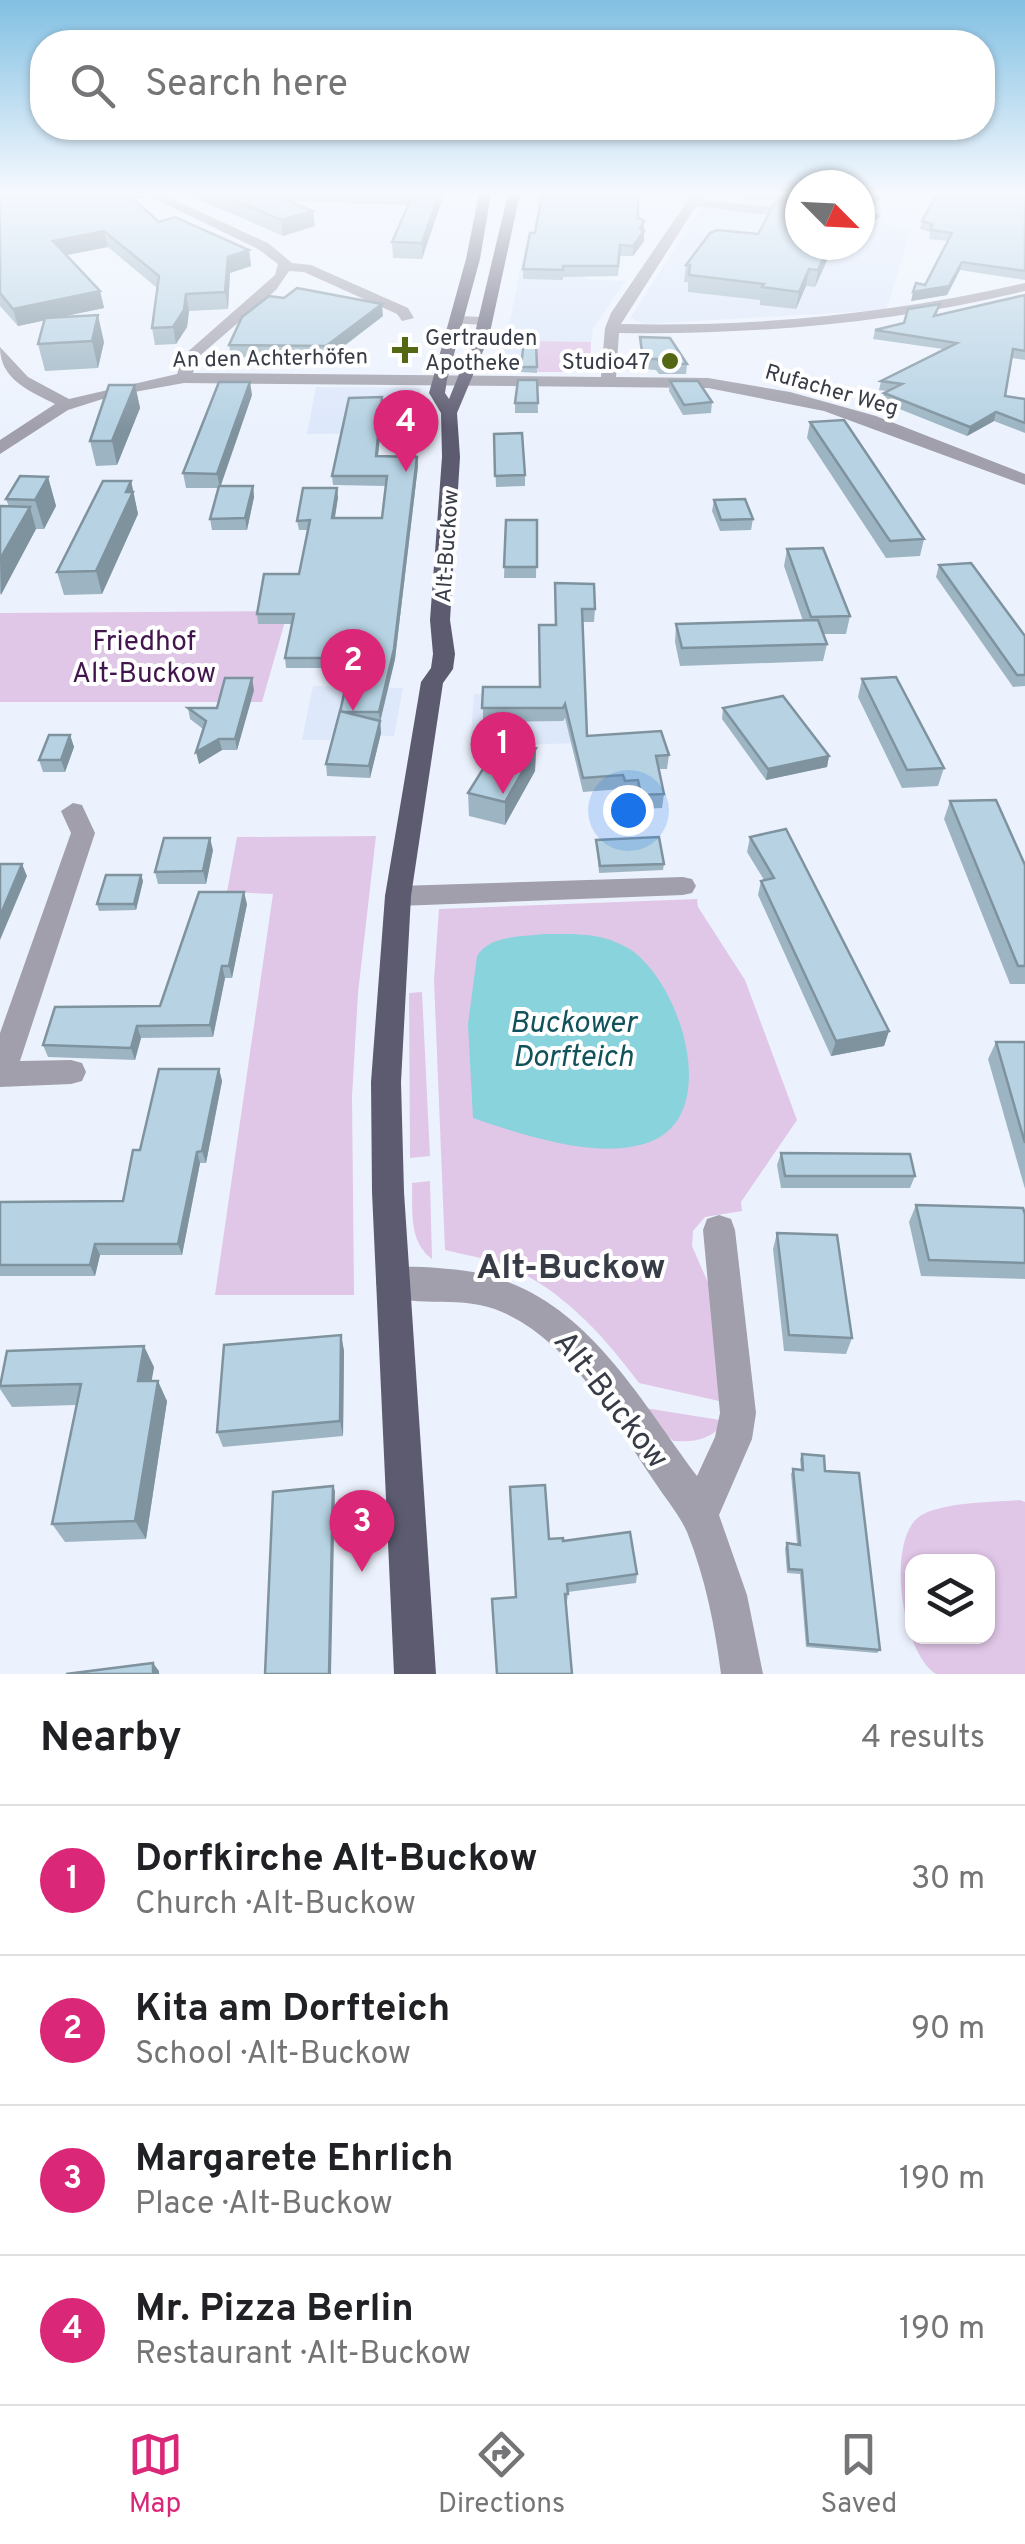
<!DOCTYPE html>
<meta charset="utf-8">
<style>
body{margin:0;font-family:Overpass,sans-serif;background:#f6f6f6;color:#202124}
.controls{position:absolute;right:30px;bottom:30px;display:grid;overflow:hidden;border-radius:20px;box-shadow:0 2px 8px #0004}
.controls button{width:90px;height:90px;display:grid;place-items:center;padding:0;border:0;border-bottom:2px solid #e0e0e0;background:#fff;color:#202124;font:50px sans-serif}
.compass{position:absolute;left:785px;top:170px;width:90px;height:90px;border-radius:50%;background:#fff;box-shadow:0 2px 8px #0004;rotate:114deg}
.you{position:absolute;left:628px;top:810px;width:35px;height:35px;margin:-25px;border:8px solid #fff;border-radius:50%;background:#1a73e8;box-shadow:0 0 0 15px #1a73e833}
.badge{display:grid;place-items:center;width:65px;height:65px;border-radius:50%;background:#db2777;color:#fff;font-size:32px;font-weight:700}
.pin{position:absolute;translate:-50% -82px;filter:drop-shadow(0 2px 5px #0008)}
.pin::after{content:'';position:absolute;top:52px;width:35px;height:30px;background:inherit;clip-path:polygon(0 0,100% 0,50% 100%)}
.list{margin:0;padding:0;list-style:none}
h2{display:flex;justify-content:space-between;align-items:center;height:130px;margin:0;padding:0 40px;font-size:42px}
h2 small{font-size:32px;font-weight:400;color:#757577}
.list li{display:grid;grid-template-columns:65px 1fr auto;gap:30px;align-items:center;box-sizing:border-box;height:150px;padding:0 40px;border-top:2px solid #e0e0e0}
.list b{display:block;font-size:38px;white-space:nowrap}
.list p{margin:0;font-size:32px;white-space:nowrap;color:#757577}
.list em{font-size:32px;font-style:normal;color:#757577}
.icon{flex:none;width:55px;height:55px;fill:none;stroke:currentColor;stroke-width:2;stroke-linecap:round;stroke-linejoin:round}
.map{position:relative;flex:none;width:1025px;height:1674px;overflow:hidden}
.search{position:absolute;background:#fff;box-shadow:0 2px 8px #0004;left:30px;right:30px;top:30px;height:110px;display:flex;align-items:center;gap:25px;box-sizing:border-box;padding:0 35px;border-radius:40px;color:#757577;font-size:38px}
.sheet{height:730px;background:#fff}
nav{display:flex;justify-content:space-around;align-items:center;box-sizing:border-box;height:140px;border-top:2px solid #e0e0e0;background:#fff;font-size:28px;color:#757577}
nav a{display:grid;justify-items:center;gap:5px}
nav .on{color:#db2777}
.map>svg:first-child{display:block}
.built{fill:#dde8fb}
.green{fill:#e0c6e7;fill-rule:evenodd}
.water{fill:#89d3dc}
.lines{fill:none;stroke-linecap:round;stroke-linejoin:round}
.minor{fill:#a09fab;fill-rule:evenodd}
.major{fill:#5d5b70;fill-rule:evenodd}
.wall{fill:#9db5c3}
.shaded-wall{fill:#7f939f}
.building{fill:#b6d2e3;stroke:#7f939f;stroke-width:2.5}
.poi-dot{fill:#546814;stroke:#fff;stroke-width:4}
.labels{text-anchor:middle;stroke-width:8;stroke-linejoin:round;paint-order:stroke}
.far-poi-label{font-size:22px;fill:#373c47;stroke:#fff;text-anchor:start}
.far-street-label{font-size:22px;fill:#373c47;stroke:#fff}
.park-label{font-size:28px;fill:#41164d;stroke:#fff}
.water-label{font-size:30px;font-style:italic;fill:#12525a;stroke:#fff}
.near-street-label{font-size:32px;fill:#373c47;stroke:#fff}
.near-neighbourhood-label{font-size:35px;font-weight:bold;fill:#373c47;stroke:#fff}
</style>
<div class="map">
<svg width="1025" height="1674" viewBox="0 0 1025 1674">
<rect width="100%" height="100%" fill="#ecf2fd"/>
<g class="built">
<path d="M703,205L800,215V245H860V222L912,228L886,310L645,324L630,318Z"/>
<path d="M525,243L588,245L585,279L626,281L593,328L591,342L538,341L537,372L505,371L495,366L511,316Z"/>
<path d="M316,387L421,388L417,433L307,434Z"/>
<path d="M313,686L403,688L394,736L332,735L330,740H302Z"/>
<path d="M474,694H562L586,712L587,743L470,746Z"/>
</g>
<g class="green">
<path d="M538,341L591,342L590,368L571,372H537Z"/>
<path d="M288,611L262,702H0V613Z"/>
<path d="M376,836L358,993L352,1097L354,1295H215L273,894L227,892L237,837Z"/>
<path d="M697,899L698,907L745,980L797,1120L741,1202L742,1211L705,1217L693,1231L692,1246L715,1299L728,1403L639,1383C607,1340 569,1297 520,1272C498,1260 469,1256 445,1250L434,980L439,909Z"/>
<path d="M422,992L430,1156L410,1158L409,993Z"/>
<path d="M430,1181L432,1259C408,1241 413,1210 412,1183Z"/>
<path d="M639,1407L726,1421C710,1440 697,1442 673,1441Z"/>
<path d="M1020,1500L1025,1502V1674H936C902,1654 885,1540 920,1516C941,1502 994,1502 1020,1500ZM912,1562H988V1636H912Z"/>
</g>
<path class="water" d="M544,934C573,934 600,932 626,947C679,976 723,1112 652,1141C601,1162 523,1135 473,1118L468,1024L477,956C489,935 522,937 544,934Z"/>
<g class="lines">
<g class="minor">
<path d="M145,194H161L268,243L292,263L311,265L408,308L414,318L402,321L397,314L304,272L289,271L276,290L196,359L193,373L601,377L605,328L611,313L692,194H704L700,199L760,206L800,204V212L760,214L696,206L621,324C758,327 892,314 1025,283V291C891,323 757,335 619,333L616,377L708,378L790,392L876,416L1025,474V485L824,411L708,388L184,383L112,396L68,410L0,454V440L55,404C30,391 0,380 0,347L28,377L69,399L177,374L184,355L275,275L278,264L258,249Z"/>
<path d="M860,211L878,214L880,217L874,221L860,219Z"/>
<path d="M456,316L484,317L491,321L484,325L451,323V317Z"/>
<path d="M73,803L82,805L95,833L20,1061L71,1060L82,1063L86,1072L82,1081L71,1084L0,1087V1033L71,833L61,811Z"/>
<path d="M683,877L692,879L696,886L692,893L683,895L398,906L389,903L385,896L389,889L398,886Z"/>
<path d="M719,1215L731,1219L735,1230L756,1413L752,1439L719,1515L747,1595L763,1674H721C715,1626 705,1577 687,1532C679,1514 665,1498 654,1481C613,1420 572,1343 502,1312C463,1294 419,1309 381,1294L376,1283L381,1272C401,1264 427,1267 449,1269C574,1278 630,1386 697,1476L715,1437L720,1413L703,1230L707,1219Z"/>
</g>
<path class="major" d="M479,194H491L480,259L447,380L445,393L449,399L474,337L508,194H520L489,337L457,413L460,457L450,620L455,654L453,669L443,683L411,896L401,1082L404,1192L436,1674H394L372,1192L371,1082L385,896L421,682L431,668L433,654L430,620L442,457L441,413L429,393L466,259Z"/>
</g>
<g class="wall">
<path d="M0,194L144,198L134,199L159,222L249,250L251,266L230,273L228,309L189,311L187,327L176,344L155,345L152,328L157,288L108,247L66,255L100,291L104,308L56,318L104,342L98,368L45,371L38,344L45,320L18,326L0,306Z"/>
<path d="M186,194H444L422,259L393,258L392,242L408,205L287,201L315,226L283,236Z"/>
<path d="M745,194H800V245L829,256L815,287L806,286L796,309L760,305V300L688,292V282H684L686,265L758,234L789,200H744Z"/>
<path d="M860,194H884L875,204L860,202Z"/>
<path d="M1025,194V280L960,270L947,295L911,301L925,285L948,241L929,239L930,232L920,229L922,221Z"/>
<path d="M638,218L644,221V241L633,256H620L618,276L563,277V280L523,279V269Z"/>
<path d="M1025,295V360L1012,358L1005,396L1025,399V433L994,421L967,436L882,402L884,393L887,391L879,390L881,381L943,349L873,339L875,330L904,323L940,304L936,316Z"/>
<path d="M383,316L327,359L231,357L229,345Z"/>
<path d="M640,337L687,364L686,374H659L656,370L642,369Z"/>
<path d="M536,341L537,373L521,372V367Z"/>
<path d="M537,380L538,413H515V403Z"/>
<path d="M670,381L712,402L711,413L683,415L669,391Z"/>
<path d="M135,385L140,408L117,465L96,466L90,441Z"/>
<path d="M252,395L220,486H253L254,497L247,530H212L210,519L218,488H186L183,473Z"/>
<path d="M383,406L378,456L417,457L418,466L395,659L380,722L381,733L370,778L327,776L326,764L350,668H286L285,658L292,624H258L257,614L299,574L308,530H299L297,521L338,497L335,518H382L386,486L333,485L332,476Z"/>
<path d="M810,422L924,539L920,556L886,558L807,438Z"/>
<path d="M494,434L525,475V486L496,487Z"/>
<path d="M48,477L56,506L44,529H36L0,595V508L9,507L6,499Z"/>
<path d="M131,481L138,514L102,594L64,595L57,572Z"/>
<path d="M714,500L753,519L751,530L720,531L712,511Z"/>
<path d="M506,520H537L536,578H504Z"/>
<path d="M787,549L850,616L846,634H823L827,644L823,661L680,666L675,642L676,624L803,621L784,566Z"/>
<path d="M939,565L1025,636V686L1013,687L936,577Z"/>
<path d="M555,583L595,609L594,622H582L587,736L669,755L667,769H659L664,794L662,808L640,809L636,794L624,795L622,789L583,792L565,718L563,721L483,722V687H540L556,625Z"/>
<path d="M862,679L944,768L938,786L902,788L858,697Z"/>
<path d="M254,690L237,750H222L199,764L203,729L190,719L188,708H217Z"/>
<path d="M723,708L829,756L827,767L766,780L722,719Z"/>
<path d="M70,735L74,747L65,772H43L39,760Z"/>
<path d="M536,748L535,771L505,825L469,816L468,793Z"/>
<path d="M950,801L1025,865V984H1010L944,819Z"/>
<path d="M750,837L889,1031L884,1046L831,1056L758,895L761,881L764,880L747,852Z"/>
<path d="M596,840L664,864L663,870L599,873Z"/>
<path d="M213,850L206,884H158L155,872Z"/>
<path d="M141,875L143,881L136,910L99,911L97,904Z"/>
<path d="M247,904L232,978H225L213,1037L141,1038L135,1060L48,1057L43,1045L160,1006Z"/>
<path d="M996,1042H1025V1189L988,1059Z"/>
<path d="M219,1069L222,1081L206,1163H200L182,1255H100L95,1276H0V1202L123,1201L140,1150Z"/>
<path d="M781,1153L915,1176L910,1188H781L777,1165Z"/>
<path d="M916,1205L1025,1214V1279L921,1276L909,1222Z"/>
<path d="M777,1233L852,1338L846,1354L784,1351L773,1249Z"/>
<path d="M341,1335L344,1351L343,1436L223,1447L217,1432Z"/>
<path d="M154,1367L151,1381L167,1401L146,1539L65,1542L52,1524L76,1405L12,1407L0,1389V1380Z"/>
<path d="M802,1454L825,1471L880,1650L877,1653L806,1647L800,1574L787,1573L785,1548L787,1543L797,1544L791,1474L793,1469L801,1470L800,1459Z"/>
<path d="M549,1539L563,1541L637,1574L636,1583L568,1592L567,1602H565Z"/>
</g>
<g class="shaded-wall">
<path d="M121,194H144V198L123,201Z"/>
<path d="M439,194H444L422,259V243Z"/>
<path d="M877,194H884L875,204Z"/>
<path d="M313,211L315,226L283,236L281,220Z"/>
<path d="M644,221V241L633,256V246Z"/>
<path d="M104,231L108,247L57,257L53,241Z"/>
<path d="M829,245H831L829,256L815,287L818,270Z"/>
<path d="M249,250L251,266L230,273L228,309L225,292L228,257Z"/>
<path d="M962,262L960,270L947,295L911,301L913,292Z"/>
<path d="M809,269L806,286L796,309L799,292Z"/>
<path d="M100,291L104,308L18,326L13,309Z"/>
<path d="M186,294L189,311L187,327L176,344L173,327Z"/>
<path d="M382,304L383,316L327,359L326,346Z"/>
<path d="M98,315L104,342L98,368L92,341Z"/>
<path d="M250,382L252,395L220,488L217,474Z"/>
<path d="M135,385L140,408L117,465L112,441Z"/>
<path d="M382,397L383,406L377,465L376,456Z"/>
<path d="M996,412L994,421L967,436L970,427Z"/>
<path d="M417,457L418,466L395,659L380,722L379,712Z"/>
<path d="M48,477L56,506L44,529L35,500Z"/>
<path d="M131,481L138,514L102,594L96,571Z"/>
<path d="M253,486L254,497L247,530L245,518Z"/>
<path d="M337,488L338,497L333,528L332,518Z"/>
<path d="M30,507L36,529L1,595L0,559Z"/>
<path d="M252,678L254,690L237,750L235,739Z"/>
<path d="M380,721L381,733L370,778L369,766Z"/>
<path d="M70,735L74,747L65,772L61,760Z"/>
<path d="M219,739L222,750L199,764L196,752Z"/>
<path d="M536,748L535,771L505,825V802Z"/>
<path d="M829,756L827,767L766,780L768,769Z"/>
<path d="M210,838L213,850L206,884L203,871Z"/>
<path d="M22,864L27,876L0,940V916Z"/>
<path d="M141,875L143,881L136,910L134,904Z"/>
<path d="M244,892L247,904L232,978L229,966Z"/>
<path d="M222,966L225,978L213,1037L210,1025Z"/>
<path d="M137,1026L141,1038L135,1060L131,1048Z"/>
<path d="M889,1031L884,1046L831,1056L836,1041Z"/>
<path d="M219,1069L222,1081L206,1163L202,1151Z"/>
<path d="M197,1152L200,1163L182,1255L178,1244Z"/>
<path d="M95,1244L100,1255L95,1276L90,1265Z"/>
<path d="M341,1335L344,1351L343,1436L340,1421Z"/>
<path d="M144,1346L154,1367L148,1402L138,1381Z"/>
<path d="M158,1381L167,1401L146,1539L135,1521Z"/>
<path d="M333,1486L335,1491L331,1674H329Z"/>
<path d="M153,1663L159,1671V1674H153Z"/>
</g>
<g class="building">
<path d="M0,194H128L159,222L175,217L249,250L228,257L225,292L186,294L184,310L173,327L152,328L159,276L104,231L53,241L100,291L13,309L0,293Z"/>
<path d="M219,194H271L313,211L281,220Z"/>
<path d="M413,194H439L422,243L392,242Z"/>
<path d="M542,194H638V218L644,221L640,229L644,231L633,246L620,245L618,266H563V270L523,269L530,233H535Z"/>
<path d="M937,194H1025V271L962,262L949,286L913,292L916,283L925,285L952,233L931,230L932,224L922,221Z"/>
<path d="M800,199V227L798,232H800V245H829L818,270L809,269L799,292L762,287L764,284L689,275L690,265H686L710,233L717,230L758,234L776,201Z"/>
<path d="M297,288L382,304L326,346L229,345L242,317L269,296L284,298Z"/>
<path d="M1025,295V351L1013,349L1005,396L1025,399V423L996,412L970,427L884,393L902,384L881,381L957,343L875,330L904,323L908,309L940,304L934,316Z"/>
<path d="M98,315L92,341L38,344L45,318Z"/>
<path d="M640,337L670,338L687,364L660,363L657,359H643Z"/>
<path d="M524,340L536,341L537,367H521Z"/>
<path d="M518,380H537L538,403H515Z"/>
<path d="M670,381H698L712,402L684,405Z"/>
<path d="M219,382H250L217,474L183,473Z"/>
<path d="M109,385H135L112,441H90Z"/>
<path d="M382,397L376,456L417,457L394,649L379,712H340L352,658H285L294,614H257L264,574H299L310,520L297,521L303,488H337L332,518H382L387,476H332L349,398Z"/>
<path d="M844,420L924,539L890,541L810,422Z"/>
<path d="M522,433L525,475L495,476L494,434Z"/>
<path d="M20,476L48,477L35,500L6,499Z"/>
<path d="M103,481H131L126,492H133L96,571L57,572Z"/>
<path d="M219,486H253L245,518L210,519Z"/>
<path d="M745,499L753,519L721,520L714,500Z"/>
<path d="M1,506L30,507L0,559V508Z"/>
<path d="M506,520H537V567H504Z"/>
<path d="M823,548L850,616L811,617L787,549Z"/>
<path d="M971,563L1025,636V675H1017L939,565Z"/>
<path d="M555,583L594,584L595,609H582L587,736L661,731L669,755L656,756L664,794L641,795L638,780L625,781L623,775L583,778L565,704L563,708H482L483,687H540L539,625H556Z"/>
<path d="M818,620L827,644L682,648L676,624Z"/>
<path d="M896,677L944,768L907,770L862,679Z"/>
<path d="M225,678H252L235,739H219L196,752L206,721L188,708H217Z"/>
<path d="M783,696L829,756L768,769L723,708Z"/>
<path d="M340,711L380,721L369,766L326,764Z"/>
<path d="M49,735H70L61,760H39Z"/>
<path d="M501,740L536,748L505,802L468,793Z"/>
<path d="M996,800L1025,865V966H1018L950,801Z"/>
<path d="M786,829L889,1031L836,1041L761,881L774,878L750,837Z"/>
<path d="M659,837L664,864L600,866L596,840Z"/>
<path d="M164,838H210L203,871L155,872Z"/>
<path d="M0,864H22L0,916Z"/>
<path d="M106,875H141L134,904H97Z"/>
<path d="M199,892H244L229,966H222L210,1025L137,1026L131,1048L43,1045L55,1007L160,1006Z"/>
<path d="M996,1042H1025V1143Z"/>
<path d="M159,1069H219L202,1151L197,1152L178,1244H95L90,1265H0V1202L123,1201L133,1150H140Z"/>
<path d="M781,1153L910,1154L915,1176H785Z"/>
<path d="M916,1205L1023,1208L1025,1214V1263L929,1260Z"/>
<path d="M777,1233L837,1235L852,1338L789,1335Z"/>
<path d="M341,1335L340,1421L217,1432L224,1345Z"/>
<path d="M144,1346L138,1381H158L135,1521L52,1524L81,1384L0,1386L7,1351Z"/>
<path d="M802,1454L824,1456L825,1471L859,1473L880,1650L808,1644L802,1570L789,1569L787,1543L800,1545L793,1469L803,1470Z"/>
<path d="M545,1485L549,1539L563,1538V1541L630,1532L637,1574L567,1584L568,1594H565L572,1674H497L492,1599L516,1597L510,1487Z"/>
<path d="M333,1486L329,1674H265L273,1492Z"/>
<path d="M153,1663V1674H66Z"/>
</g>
<linearGradient id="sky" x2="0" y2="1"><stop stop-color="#82c0e3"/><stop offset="0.45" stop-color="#f6f9fe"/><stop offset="1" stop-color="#f6f9fe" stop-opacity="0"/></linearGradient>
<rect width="1025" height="429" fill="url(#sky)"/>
<g class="poi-dot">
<path d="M400 335h10v10h10v10h-10v10h-10v-10h-10v-10h10z"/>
<circle cx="670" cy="361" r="10"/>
</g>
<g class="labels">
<g class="far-poi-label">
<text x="425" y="345">Gertrauden<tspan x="425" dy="25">Apotheke</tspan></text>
<text x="650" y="369" text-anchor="end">Studio47</text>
</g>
<g class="far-street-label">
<text transform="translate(270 357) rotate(-1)" y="8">An den Achterhöfen</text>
<text transform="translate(832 389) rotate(16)" y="8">Rufacher Weg</text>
<text transform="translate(446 546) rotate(-86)" y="8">Alt-Buckow</text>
</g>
<g class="park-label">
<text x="144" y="650">Friedhof<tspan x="144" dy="32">Alt-Buckow</tspan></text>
</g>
<g class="water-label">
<text x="573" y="1032">Buckower<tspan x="573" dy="34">Dorfteich</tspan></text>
</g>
<g class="near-street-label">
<text transform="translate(612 1399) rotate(52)" y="11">Alt-Buckow</text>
</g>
<g class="near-neighbourhood-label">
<text x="571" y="1278">Alt-Buckow</text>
</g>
</g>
</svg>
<div class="controls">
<button><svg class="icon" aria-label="layers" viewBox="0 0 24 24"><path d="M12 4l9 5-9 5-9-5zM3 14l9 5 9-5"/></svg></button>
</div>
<svg class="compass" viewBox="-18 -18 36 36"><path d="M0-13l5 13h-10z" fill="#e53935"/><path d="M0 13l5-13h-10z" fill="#757577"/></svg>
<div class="you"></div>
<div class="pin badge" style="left:503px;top:794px">1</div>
<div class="pin badge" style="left:353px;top:711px">2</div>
<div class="pin badge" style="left:362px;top:1572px">3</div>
<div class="pin badge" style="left:406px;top:472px">4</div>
<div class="search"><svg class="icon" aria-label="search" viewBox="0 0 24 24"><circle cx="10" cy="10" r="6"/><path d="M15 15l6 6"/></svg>Search here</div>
</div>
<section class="sheet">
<h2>Nearby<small>4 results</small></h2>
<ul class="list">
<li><span class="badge">1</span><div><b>Dorfkirche Alt-Buckow</b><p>Church · Alt-Buckow</p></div><em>30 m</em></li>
<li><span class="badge">2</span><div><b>Kita am Dorfteich</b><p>School · Alt-Buckow</p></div><em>90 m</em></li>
<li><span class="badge">3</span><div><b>Margarete Ehrlich</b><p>Place · Alt-Buckow</p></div><em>190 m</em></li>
<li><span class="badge">4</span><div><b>Mr. Pizza Berlin</b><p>Restaurant · Alt-Buckow</p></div><em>190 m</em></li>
</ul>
</section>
<nav>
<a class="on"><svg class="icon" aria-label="map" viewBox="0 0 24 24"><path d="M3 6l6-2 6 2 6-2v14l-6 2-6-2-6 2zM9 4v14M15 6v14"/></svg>Map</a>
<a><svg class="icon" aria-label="directions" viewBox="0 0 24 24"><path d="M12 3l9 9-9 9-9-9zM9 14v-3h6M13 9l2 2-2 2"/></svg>Directions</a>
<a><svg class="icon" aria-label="saved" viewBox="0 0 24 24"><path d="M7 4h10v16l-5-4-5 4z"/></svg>Saved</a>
</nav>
